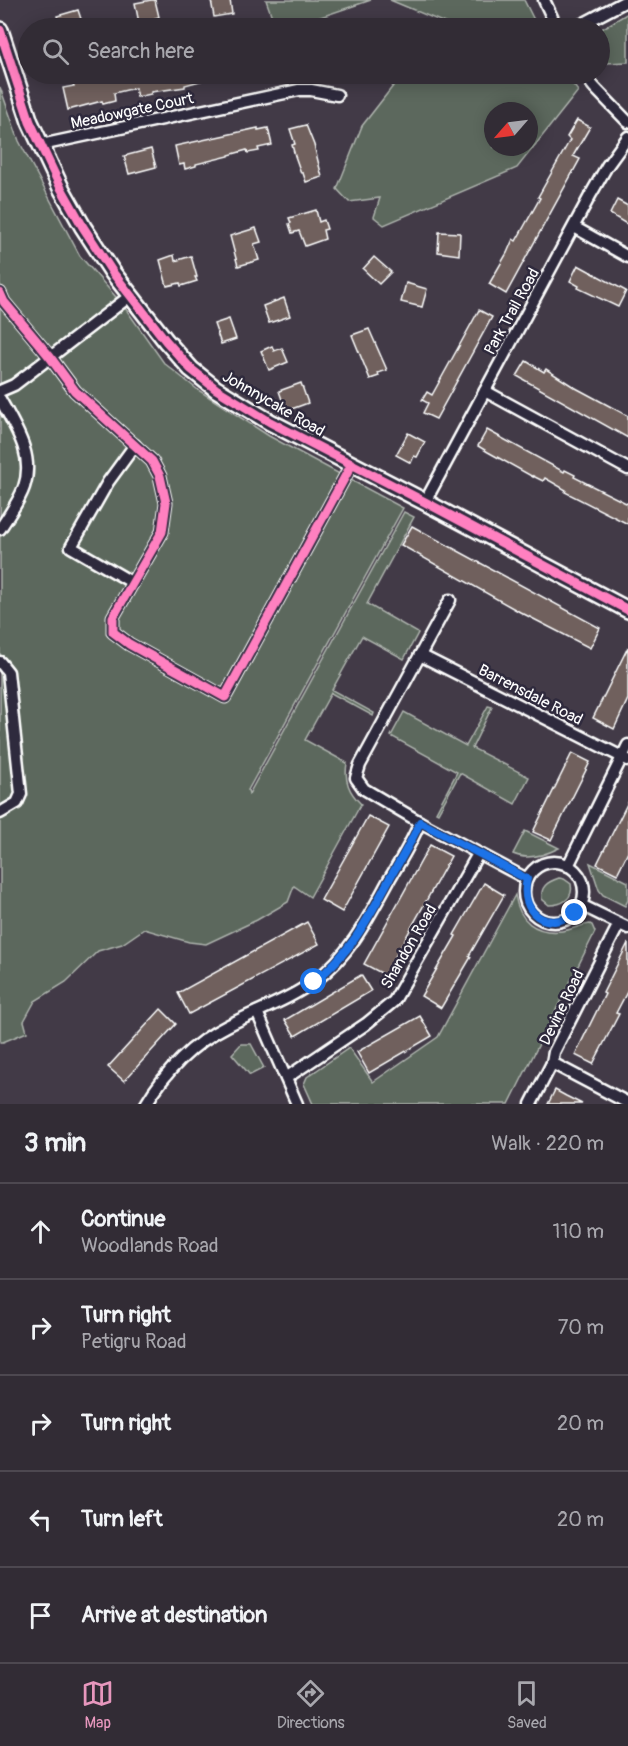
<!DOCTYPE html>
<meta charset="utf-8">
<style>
body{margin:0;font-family:Pangolin,sans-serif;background:#3a343d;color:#f1f3f6}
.compass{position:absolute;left:484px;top:102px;width:54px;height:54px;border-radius:50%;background:#322c35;box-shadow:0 3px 15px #0003;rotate:242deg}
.stop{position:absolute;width:18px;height:18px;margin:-14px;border:4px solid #1a73e8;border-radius:50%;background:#fff}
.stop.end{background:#1a73e8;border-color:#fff;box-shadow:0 2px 6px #0008}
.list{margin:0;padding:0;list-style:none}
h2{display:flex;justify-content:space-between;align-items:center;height:78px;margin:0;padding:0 24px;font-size:26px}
h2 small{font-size:20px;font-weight:400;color:#a8a7ad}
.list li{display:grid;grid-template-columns:39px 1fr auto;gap:18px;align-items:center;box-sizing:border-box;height:96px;padding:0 24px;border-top:2px solid #4d4850}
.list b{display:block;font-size:22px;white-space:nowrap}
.list p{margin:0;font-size:20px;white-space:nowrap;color:#a8a7ad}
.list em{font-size:20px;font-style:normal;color:#a8a7ad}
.icon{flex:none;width:33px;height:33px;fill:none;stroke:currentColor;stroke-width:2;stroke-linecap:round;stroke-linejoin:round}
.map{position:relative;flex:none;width:628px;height:1104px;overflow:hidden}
.search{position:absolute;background:#322c35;box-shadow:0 3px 15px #0003;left:18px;right:18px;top:18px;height:66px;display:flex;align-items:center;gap:15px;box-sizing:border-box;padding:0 21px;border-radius:33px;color:#a8a7ad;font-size:22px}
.sheet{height:558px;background:#322c35}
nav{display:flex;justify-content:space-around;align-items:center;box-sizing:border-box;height:84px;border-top:2px solid #4d4850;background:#322c35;font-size:16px;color:#a8a7ad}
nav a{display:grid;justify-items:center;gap:3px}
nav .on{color:#e797bd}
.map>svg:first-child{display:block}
.green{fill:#5c685d;stroke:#aeb4ae;stroke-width:1.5;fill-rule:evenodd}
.building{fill:#6f615d;stroke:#fff;stroke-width:1.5}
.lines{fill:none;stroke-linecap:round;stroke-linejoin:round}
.street-casing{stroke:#fff;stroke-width:15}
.secondary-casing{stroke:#fff;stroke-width:20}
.street{stroke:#2f2a3d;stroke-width:10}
.secondary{stroke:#2f2a3d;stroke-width:15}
.cycleway-casing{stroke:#2f2a3d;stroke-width:13}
.cycleway{stroke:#ff80c0;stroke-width:9}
.route{stroke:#1a73e8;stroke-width:8}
.labels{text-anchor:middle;stroke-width:5;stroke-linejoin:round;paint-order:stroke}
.street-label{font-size:16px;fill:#fff;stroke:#2f2a3d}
</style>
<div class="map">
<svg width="628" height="1104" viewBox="0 0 628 1104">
<rect width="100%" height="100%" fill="#423a47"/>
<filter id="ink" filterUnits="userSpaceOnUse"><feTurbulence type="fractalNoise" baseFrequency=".0167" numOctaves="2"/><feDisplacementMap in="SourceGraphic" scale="12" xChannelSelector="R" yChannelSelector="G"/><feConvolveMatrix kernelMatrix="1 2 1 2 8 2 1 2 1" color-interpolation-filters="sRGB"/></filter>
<g filter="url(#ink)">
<g class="green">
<path d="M266,0H371L288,28H276Z"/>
<path d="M390,0H524L538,28H446L445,23Z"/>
<path d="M628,13V62L606,63L600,56V30Z"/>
<path d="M416,74H565L578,91L517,168L384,225L374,217L380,198L349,202L337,189L362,126L397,81ZM493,111H529V147H493Z"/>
<path d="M0,87L19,141L80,256L123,305L164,363L198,390L269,436L403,508L248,790L249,794L404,512L414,517L367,604L418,633L404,659L362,636L332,690L374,713L373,716L331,693L305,740L347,763C344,781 349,792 361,804L310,897L294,886L288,902L257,920L206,944L189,942L144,929L122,944L98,951L66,982L35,1001L24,1021L27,1032L3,1042H0Z"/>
<path d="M488,706L492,707L472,748L529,777L515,804L460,773L438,813L436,812L457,772L391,736L404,712L466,746Z"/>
<path d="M525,831L559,848C545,855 528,861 513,854Z"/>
<path d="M590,863L628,882V900L625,906L603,895L599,890Z"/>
<path d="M559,878L564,879L571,884C574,899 562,905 549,905L542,899C540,887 547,882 559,878Z"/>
<path d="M515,895C519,921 535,934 562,931C572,930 580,925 590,924L592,925L595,932L509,1104H313L304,1084L307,1077L349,1048L373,1082L438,1037Z"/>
<path d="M241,1044H251L264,1068L250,1075L232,1054Z"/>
</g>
<g class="building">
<path d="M151,0H155L159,17L155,18L157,25L140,28L135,3Z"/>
<path d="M211,0H230L232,14L214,17Z"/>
<path d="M78,10L84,28H61L57,16Z"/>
<path d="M117,74H215V77L185,85V87L151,92V94L137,97L135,88L114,93L115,101L103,104L102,101L68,110L63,88L74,86L73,84Z"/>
<path d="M577,120L590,127L573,156L580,159L506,294L489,284L507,253L513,239L516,241L540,198L538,197L570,140L567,137Z"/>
<path d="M306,125L314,145L322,177L306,182L303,173H301L295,156L292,145L295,144L290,129Z"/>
<path d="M258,128V130L268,128L272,145L258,148L259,151L248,153L247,150L229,155V156L196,164V166L185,169L184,164L179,165L175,146Z"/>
<path d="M151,149L156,167L129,174L124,156Z"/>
<path d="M617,200L628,206V225L610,214Z"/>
<path d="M316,210L319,222L324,220L327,229L323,230L325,239L305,246L299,231L292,233L289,224L291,223L289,218Z"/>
<path d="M256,228L261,242L254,244L259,260L238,266L230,236Z"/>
<path d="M439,232L460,233L459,255L438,252Z"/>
<path d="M174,255L175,261L191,256L197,277H195L197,281L181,286L180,283L167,286L160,260Z"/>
<path d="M374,257L391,272L379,284L363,269Z"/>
<path d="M578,265L626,291L618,307L578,288L579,286L570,281Z"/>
<path d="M406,283L427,289L422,307L401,302Z"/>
<path d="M284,298L290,316L269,323L263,306Z"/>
<path d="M479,310L492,317L436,419L423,413L428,403L422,400L427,392L432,395Z"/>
<path d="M229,319L236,339L221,344L214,324Z"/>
<path d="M369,329L387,370L378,373L379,376L370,379L352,335Z"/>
<path d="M272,346L274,351L282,348L288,362L269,370L261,351Z"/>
<path d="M526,361L544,372L546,369L574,387L628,416V438L517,376Z"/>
<path d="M301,383L308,403L286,411L279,391Z"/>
<path d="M487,430L564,472L565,470L575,475L574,477L628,504V524L565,492L566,490L545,478L543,481L533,476V477L488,452L478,446Z"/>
<path d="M408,433L425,442L417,457L414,456L411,463L396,455Z"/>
<path d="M412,526L600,628L590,648L520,612L401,545Z"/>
<path d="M628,647V699L614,729L593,718Z"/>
<path d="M572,753L590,762L551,840L533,832Z"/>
<path d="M628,802V852L617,874L597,864Z"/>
<path d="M368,816L389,827L342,912L321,900Z"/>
<path d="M430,845L451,856L385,975L364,964Z"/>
<path d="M484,883L504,895L469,956L471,957L441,1008L421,996L456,936L454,935Z"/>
<path d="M307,922L319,944L189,1014L178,993Z"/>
<path d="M628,943V990L616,1013L619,1014L593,1064L575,1055L605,994L603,993Z"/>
<path d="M361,975L371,991L295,1036L285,1020Z"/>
<path d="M161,1009L176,1024L124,1081L108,1067Z"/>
<path d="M420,1016L432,1036L369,1073L357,1052Z"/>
<path d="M555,1090L566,1096L582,1104H548Z"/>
</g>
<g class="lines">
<g class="street-casing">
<g id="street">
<path d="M544,0L557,28"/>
<path d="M575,28L628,0"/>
<path d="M584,74L594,87L628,122"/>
<path d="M41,145L299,90H311L337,95"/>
<path d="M574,227L628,257"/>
<path d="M0,293L4,302L50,357L75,391L152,461L160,476L166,503L162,532L113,617V632L129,644L225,697L352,464"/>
<path d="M0,391L14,385L130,296"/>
<path d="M485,391L628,469"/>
<path d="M0,399C15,427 35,455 24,487C19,502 8,516 0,529"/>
<path d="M425,502L591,194L607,166L628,137"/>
<path d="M133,583L71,547L108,482L135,445"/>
<path d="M450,600L360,765L356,778L364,789L420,822L527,879"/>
<path d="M420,655L628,760"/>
<path d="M0,662L8,672L21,794L17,803L0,813"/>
<circle cx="554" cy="892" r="30"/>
<path d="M568,866L628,745"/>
<path d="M581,905L628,928"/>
<path d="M257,1012L297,1104"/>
<path d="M552,1063L628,1103"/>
<path d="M286,1078L366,1024L394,1001L478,854"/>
<path d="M146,1104C165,1072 193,1043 227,1026C256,1011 289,1000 316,980C351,954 369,916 390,878C401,860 412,842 420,822"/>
<path d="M531,1104L552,1063L554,1052L619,924"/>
</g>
</g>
<g class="secondary-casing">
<path id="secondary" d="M0,30L30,122L61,188L83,227L113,273L166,341L191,369L216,389L270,422L425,502L628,610"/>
</g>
<use href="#street" class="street"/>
<use href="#secondary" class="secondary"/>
<g class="cycleway-casing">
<g id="cycleway">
<path d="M0,30L30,122L61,188L83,227L113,273L166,341L191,369L216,389L270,422L425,502L628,610"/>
<path d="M0,293L4,302L50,357L75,391L152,461L160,476L166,503L162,532L113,617V632L129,644L225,697L352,464"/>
</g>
</g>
<use href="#cycleway" class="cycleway"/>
</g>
</g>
<g class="lines" filter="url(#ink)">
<path class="route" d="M314,982C353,950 368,919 391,876C401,859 412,841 420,822L527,879C519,913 547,933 575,913"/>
</g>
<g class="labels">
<g class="street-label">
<text transform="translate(132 110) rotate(-12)" y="6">Meadowgate Court</text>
<text transform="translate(511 311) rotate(-61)" y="6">Park Trail Road</text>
<text transform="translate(274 403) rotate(30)" y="6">Johnnycake Road</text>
<text transform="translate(531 694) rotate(27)" y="6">Barrensdale Road</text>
<text transform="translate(408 946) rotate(-60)" y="6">Shandon Road</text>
<text transform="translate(561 1007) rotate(-64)" y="6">Devine Road</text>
</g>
</g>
</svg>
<svg class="compass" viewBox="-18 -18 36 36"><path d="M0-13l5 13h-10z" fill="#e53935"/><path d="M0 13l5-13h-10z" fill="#a8a7ad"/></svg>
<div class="stop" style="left:314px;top:982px"></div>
<div class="stop end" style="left:575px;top:913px"></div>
<div class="search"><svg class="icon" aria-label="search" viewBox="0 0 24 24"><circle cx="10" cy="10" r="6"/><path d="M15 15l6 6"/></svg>Search here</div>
</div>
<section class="sheet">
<h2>3 min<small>Walk · 220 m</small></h2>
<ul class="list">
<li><svg class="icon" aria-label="ahead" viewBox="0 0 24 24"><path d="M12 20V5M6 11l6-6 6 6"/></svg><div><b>Continue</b><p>Woodlands Road</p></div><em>110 m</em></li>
<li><svg class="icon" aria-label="right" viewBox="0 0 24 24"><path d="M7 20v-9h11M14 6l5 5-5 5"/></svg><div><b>Turn right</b><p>Petigru Road</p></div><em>70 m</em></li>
<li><svg class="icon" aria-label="right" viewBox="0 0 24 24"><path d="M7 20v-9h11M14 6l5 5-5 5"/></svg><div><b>Turn right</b></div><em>20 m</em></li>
<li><svg class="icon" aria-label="left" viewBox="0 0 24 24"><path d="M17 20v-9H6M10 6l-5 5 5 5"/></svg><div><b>Turn left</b></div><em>20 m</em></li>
<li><svg class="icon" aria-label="arrive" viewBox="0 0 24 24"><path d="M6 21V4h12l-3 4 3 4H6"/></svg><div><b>Arrive at destination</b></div></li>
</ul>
</section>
<nav>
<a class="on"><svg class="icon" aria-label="map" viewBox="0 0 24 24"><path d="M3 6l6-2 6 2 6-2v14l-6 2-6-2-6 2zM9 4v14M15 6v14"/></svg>Map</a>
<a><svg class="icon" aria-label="directions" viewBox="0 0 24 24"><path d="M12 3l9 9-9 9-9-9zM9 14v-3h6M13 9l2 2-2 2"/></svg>Directions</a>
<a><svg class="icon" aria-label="saved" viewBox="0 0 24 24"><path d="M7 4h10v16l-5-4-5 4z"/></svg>Saved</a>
</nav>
